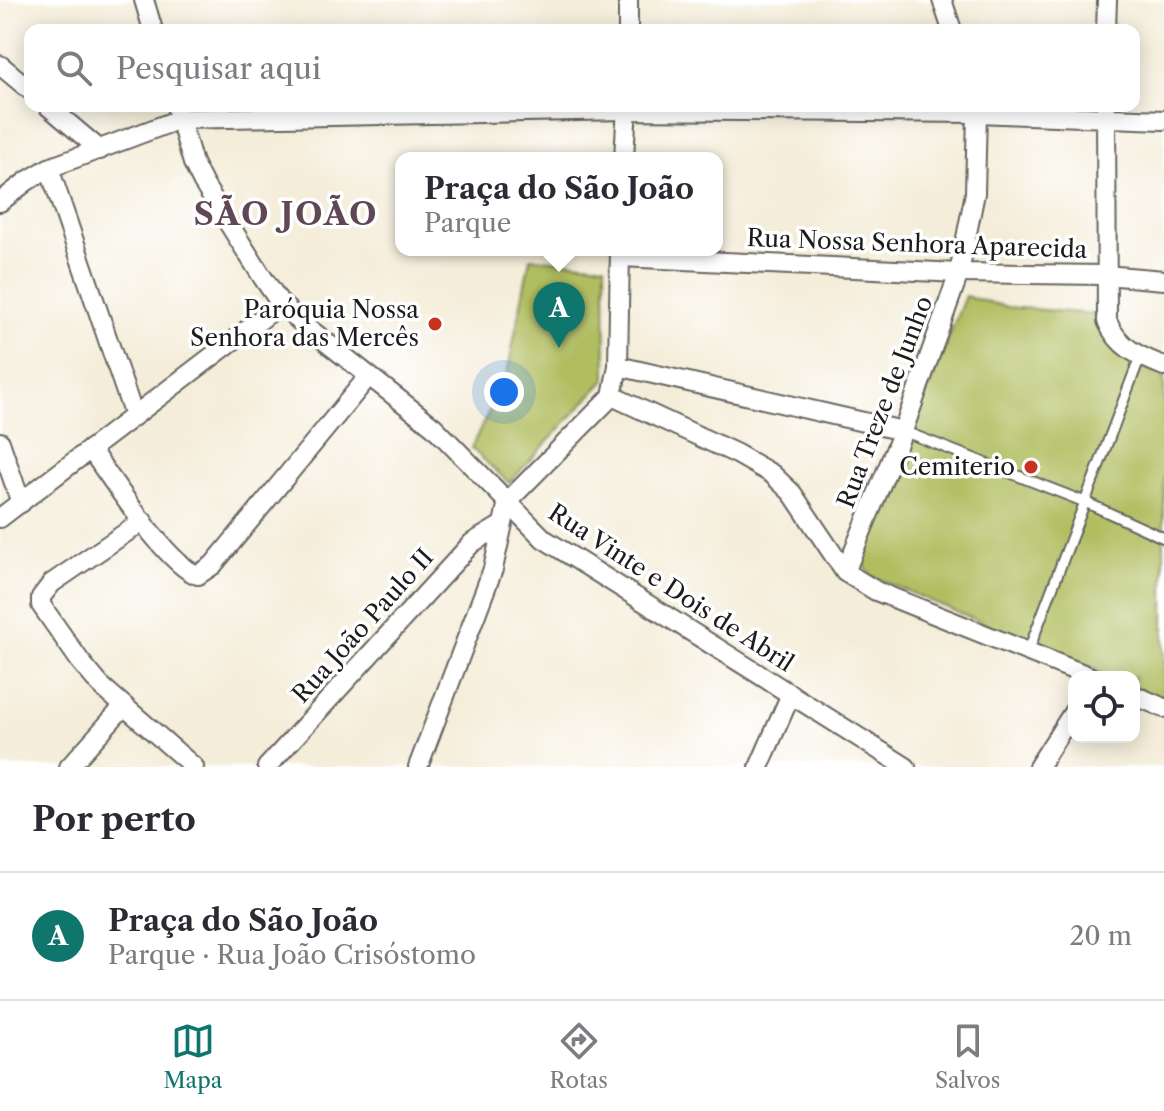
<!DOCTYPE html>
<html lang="pt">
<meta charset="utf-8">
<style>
body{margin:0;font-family:"Libre Caslon Text",serif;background:#f2f2f3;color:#2b2b33}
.controls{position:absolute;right:24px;bottom:24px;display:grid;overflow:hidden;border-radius:16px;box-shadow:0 4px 20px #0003}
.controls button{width:72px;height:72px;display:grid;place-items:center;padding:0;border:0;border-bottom:2px solid #e1e1e2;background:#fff;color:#2b2b33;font:40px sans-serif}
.you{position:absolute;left:504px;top:392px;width:28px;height:28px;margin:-20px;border:6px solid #fff;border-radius:50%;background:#1a73e8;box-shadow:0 0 0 12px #1a73e833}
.badge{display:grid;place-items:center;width:52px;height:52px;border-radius:50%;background:#0f766e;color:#fff;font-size:26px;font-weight:700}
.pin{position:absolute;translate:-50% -66px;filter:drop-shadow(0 2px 4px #0008)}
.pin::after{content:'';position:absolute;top:42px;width:28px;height:24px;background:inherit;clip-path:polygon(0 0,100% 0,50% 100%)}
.popup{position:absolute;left:395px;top:152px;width:328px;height:104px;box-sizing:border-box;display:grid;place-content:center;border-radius:16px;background:#fff;filter:drop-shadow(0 2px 6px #0005);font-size:26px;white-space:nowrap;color:#7c7c81}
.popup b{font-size:30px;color:#2b2b33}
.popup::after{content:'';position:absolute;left:50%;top:100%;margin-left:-16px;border:16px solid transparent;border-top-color:#fff}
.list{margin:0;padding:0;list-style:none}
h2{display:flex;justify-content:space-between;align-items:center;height:104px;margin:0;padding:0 32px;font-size:34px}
h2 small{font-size:26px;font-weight:400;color:#7c7c81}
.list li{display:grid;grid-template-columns:52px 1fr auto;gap:24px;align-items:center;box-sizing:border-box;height:128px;padding:0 32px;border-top:2px solid #e1e1e2}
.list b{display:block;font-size:30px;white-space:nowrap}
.list p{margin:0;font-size:26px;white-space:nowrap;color:#7c7c81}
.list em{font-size:26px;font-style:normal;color:#7c7c81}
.icon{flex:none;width:44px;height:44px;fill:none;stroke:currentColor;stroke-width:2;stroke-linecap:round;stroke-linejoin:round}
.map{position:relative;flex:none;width:1164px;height:767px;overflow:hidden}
.search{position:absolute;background:#fff;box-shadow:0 4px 20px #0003;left:24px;right:24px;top:24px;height:88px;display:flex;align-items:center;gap:20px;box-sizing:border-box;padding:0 28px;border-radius:16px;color:#7c7c81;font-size:30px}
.sheet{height:232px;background:#fff}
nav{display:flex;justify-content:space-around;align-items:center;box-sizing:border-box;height:112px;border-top:2px solid #e1e1e2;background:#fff;font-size:22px;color:#7c7c81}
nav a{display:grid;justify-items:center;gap:4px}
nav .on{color:#0f766e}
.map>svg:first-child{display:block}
.green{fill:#b1be60;stroke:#666d3e;stroke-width:2}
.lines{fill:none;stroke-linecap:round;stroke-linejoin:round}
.service-casing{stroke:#68655e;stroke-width:13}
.minor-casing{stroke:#68655e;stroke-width:22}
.service{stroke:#fff;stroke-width:9}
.minor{stroke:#fff;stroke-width:18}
.poi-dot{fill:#c8321e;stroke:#fff;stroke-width:3}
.labels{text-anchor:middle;stroke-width:7;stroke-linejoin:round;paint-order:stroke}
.street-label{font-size:24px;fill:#1c1c1c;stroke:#fff}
.poi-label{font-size:24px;fill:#1c1c1c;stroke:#fff;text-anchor:end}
.district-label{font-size:32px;font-weight:bold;letter-spacing:2px;fill:#614755;stroke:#fff}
</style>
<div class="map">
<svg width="1164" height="767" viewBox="0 0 1164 767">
<rect width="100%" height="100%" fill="#fff"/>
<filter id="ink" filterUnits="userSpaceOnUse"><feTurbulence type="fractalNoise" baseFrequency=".0125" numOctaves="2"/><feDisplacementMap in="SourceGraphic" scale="16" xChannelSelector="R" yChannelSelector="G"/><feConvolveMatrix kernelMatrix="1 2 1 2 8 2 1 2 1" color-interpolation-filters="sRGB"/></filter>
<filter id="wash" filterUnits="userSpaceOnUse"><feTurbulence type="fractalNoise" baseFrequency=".006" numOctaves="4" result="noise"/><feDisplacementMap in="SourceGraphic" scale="32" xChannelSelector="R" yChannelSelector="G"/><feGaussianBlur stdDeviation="1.8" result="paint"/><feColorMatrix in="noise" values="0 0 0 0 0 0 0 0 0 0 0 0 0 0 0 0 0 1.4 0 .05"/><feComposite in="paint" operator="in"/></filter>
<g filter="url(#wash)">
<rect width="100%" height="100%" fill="#f4edd9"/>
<g class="green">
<path d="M530,258L605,265L606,379L509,483L471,448L507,375Z"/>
<path d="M965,296L1007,307L1092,314L1120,356L1164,375V700L1134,687V677H1110L871,576L861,559Z"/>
</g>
</g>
<g filter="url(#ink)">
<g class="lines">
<g class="service-casing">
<g id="service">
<path d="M903,431L1085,502L1164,538"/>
<path d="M1028,652L1140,357"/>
</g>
</g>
<g class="minor-casing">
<g id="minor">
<path d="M144,0L153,30"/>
<path d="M942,0L952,30"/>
<path d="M628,30V0"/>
<path d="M1106,30L1107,0"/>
<path d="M0,65L30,90"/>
<path d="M48,106L100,150"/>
<path d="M176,106L193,163L203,183L263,278L281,304L303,324L434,427L544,539L906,767"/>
<path d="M1106,109L1107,321C1118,347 1138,356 1164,366"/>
<path d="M624,158L627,106"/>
<path d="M49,168L134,416"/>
<path d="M0,202L27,181L49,168L180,119L627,110L977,113L1164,120"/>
<path d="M620,257L959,273L1105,275L1164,280"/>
<path d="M618,366L903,431"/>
<path d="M612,396L737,454L772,474L792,493L845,572L876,591L1091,677"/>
<path d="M0,442L21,503"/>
<path d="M90,449C110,476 169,568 198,575L213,565L368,377"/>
<path d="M0,518L281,304"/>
<path d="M143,521L52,583L41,597V605L80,661L100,685L194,767"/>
<path d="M845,572L903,431L959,273L975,193L977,113L975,106"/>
<path d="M1134,695L1164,708"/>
<path d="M69,767L124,706"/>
<path d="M267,767L472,543L502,525"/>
<path d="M418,767L493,569L508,501L612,396L618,366L620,250"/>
<path d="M759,767L791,694"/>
<path d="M1038,767L1074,711"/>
</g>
</g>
<use href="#service" class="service"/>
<use href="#minor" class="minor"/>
</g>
</g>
<g class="poi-dot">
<circle cx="435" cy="324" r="8"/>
<circle cx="1031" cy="467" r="8"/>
</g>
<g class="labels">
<g class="street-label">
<text transform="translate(917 244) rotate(2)" y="8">Rua Nossa Senhora Aparecida</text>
<text transform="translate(885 402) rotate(-69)" y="8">Rua Treze de Junho</text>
<text transform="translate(671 588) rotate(33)" y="8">Rua Vinte e Dois de Abril</text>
<text transform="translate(363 626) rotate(-48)" y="8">Rua João Paulo II</text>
</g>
<g class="poi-label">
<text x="419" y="318">Paróquia Nossa<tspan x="419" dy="28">Senhora das Mercês</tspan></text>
<text x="1015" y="475">Cemiterio</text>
</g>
<g class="district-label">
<text x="286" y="225">SÃO JOÃO</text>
</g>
</g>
</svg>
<div class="controls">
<button><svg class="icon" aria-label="locate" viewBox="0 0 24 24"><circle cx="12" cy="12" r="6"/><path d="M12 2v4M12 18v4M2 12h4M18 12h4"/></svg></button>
</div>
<div class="you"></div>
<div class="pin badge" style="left:559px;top:348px">A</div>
<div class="popup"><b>Praça do São João</b>Parque</div>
<div class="search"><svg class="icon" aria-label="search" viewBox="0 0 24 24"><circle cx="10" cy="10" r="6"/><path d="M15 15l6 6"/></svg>Pesquisar aqui</div>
</div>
<section class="sheet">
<h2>Por perto<small></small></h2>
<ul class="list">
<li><span class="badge">A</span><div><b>Praça do São João</b><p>Parque · Rua João Crisóstomo</p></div><em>20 m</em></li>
</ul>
</section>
<nav>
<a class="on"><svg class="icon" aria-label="map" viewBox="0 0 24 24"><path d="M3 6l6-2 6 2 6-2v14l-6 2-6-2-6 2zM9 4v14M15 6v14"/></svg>Mapa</a>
<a><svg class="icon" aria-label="directions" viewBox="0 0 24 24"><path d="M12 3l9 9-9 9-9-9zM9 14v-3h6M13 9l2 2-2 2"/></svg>Rotas</a>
<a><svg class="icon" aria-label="saved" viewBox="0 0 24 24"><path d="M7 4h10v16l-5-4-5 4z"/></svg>Salvos</a>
</nav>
